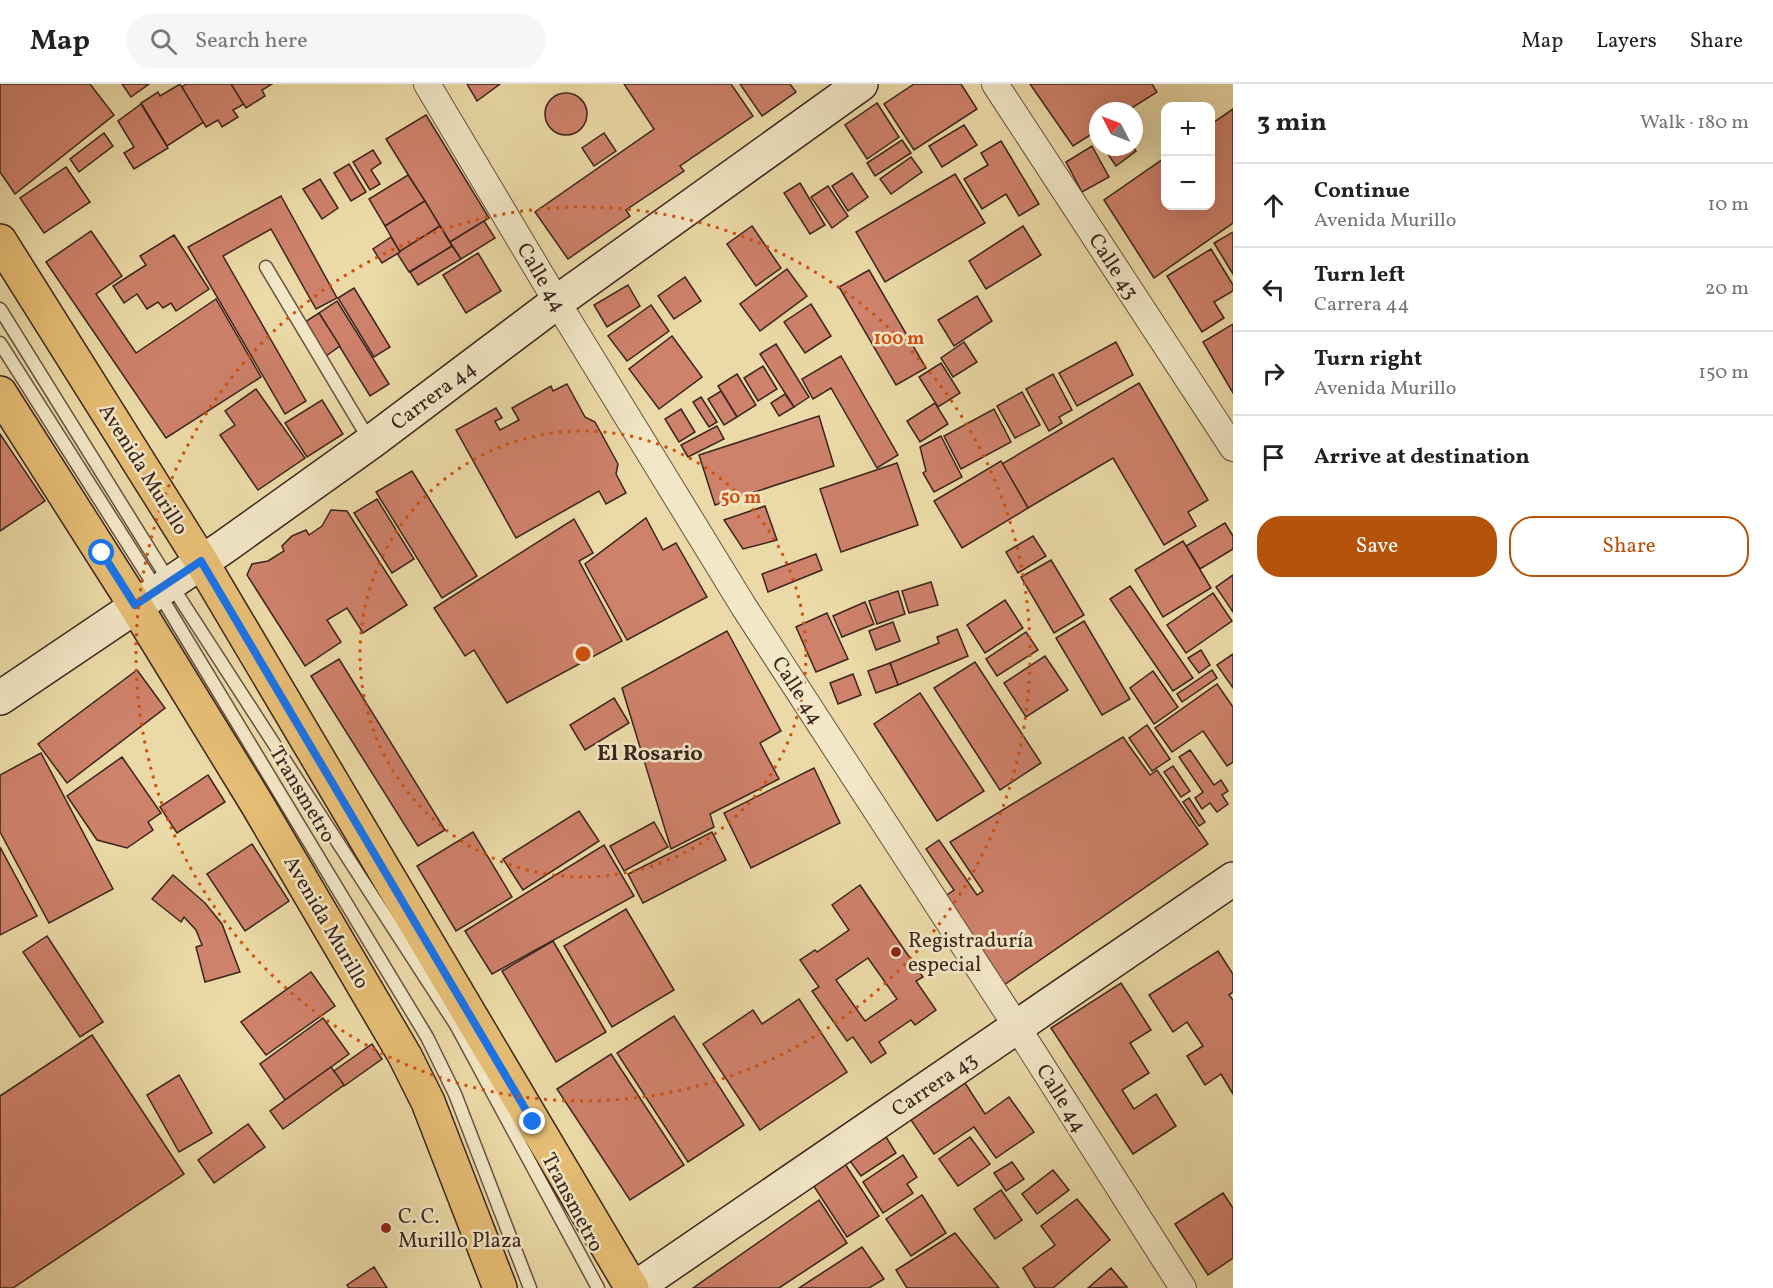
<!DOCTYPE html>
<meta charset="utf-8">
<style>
body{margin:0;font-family:Vollkorn,serif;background:#f6f6f6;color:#222}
.controls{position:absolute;right:18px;top:18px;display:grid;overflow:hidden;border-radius:12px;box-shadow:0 6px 24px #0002}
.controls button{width:54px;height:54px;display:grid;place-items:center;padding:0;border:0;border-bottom:2px solid #e0e0e0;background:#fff;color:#222;font:30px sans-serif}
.compass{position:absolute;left:1089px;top:18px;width:54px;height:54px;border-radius:50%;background:#fff;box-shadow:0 6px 24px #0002;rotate:312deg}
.stop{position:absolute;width:18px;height:18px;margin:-14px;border:4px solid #1a73e8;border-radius:50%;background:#fff}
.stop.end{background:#1a73e8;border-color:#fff;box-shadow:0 2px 6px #0008}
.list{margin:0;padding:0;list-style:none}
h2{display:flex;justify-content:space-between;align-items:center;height:78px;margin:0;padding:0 24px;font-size:26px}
h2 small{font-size:20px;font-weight:400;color:#767676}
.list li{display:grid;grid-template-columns:39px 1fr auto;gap:18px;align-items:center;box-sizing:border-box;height:84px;padding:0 24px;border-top:2px solid #e0e0e0}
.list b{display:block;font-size:22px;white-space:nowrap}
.list p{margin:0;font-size:20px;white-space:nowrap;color:#767676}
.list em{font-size:20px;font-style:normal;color:#767676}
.actions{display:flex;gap:12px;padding:18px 24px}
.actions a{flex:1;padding:14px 0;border:2px solid #b45309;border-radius:24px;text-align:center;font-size:21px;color:#b45309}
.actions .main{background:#b45309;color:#fff}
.icon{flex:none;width:33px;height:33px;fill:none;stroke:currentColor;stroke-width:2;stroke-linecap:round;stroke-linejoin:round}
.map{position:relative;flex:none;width:1233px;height:1204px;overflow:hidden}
header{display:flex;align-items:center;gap:36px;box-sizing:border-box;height:84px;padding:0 30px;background:#fff;border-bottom:2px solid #e0e0e0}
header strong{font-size:28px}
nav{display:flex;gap:33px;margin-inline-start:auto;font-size:21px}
.search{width:420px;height:54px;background:#f6f6f6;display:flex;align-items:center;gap:15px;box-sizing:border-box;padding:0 21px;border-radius:33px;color:#767676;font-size:22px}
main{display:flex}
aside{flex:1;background:#fff}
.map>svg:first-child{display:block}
.building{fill:#ce816b;stroke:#3b251d;stroke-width:1.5;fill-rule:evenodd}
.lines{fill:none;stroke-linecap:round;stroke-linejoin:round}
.lane-casing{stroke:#675240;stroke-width:15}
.street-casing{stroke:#675240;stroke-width:28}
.secondary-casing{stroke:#3b251d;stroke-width:36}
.primary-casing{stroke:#3b251d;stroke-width:36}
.lane{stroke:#f2e7c6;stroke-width:12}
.street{stroke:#f2e7c6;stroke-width:26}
.secondary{stroke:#f2e7c6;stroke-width:33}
.primary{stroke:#e6bd74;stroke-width:33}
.route{stroke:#1a73e8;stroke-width:8}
.ring{fill:none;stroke:#ce510f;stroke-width:3;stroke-dasharray:3 6}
.poi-dot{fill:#8f2418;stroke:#f2e7c6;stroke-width:2}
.labels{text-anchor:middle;stroke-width:5;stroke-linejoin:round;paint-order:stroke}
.street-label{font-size:21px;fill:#3b251d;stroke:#f2e7c6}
.poi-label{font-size:21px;fill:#3b251d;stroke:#f2e7c6;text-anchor:start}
.neighbourhood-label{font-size:22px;font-weight:bold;fill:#3b251d;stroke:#f2e7c6}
.centre{fill:#ce510f;stroke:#f2e7c6;stroke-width:3}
.ring-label{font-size:18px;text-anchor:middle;font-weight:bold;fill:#ce510f;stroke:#f2e7c6;stroke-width:5;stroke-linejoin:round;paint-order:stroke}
</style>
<header>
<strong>Map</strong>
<div class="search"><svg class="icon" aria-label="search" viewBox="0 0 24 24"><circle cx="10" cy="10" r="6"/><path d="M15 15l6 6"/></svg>Search here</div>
<nav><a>Map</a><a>Layers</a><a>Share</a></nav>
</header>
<main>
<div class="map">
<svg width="1233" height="1204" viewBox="0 0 1233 1204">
<rect width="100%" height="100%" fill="#ebdaa7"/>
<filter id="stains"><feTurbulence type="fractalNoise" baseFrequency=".00333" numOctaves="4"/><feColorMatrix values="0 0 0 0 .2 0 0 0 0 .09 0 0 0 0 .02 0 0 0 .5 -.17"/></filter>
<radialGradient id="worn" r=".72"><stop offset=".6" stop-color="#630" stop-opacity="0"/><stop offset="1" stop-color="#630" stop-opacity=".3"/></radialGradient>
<g class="building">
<path d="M0,0H90L114,31L15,110L0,88Z"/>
<path d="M122,0H149L131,13Z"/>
<path d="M180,0L204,38L167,62L141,19L158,8L160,12Z"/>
<path d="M186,0H231L244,20L233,26L238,33L222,43L218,36L206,43L182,3Z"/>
<path d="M231,0H272L262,6L265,12L246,24Z"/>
<path d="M467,0H500L477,17Z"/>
<path d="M624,0H731L753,32L680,82L684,87L626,126L630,132L568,175L535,128L654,45Z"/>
<path d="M740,0H790L796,8L762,32Z"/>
<path d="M914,0H961L977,25L914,66L884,20Z"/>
<path d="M1030,0H1152L1157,8L1127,27H1098V46L1073,62Z"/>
<circle cx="566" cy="30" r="21"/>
<path d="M877,19L899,53L867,75L845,41Z"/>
<path d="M141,20L168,64L134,85L124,69L134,63L118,37Z"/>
<path d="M1233,25V139L1154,194L1104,116L1166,73V122H1210V41Z"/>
<path d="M426,31L489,134L450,158L386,55Z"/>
<path d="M964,41L977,61L942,83L929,62Z"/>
<path d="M104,49L113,62L79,88L70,75Z"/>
<path d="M604,49L616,67L594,82L582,64Z"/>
<path d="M902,56L911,69L875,92L867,79Z"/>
<path d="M1001,57L1039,120L1019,132L1006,110L982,125L964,95L988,81L981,69Z"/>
<path d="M1092,62L1109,93L1082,108L1066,78Z"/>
<path d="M1103,63H1133L1136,67L1116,82Z"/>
<path d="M373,66L381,79L371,86L380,100L370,106L353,78Z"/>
<path d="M911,73L922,88L891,110L880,95Z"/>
<path d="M349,80L366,108L351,117L334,89Z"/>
<path d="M66,83L90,118L44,149L20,114Z"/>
<path d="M852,89L868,113L848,127L832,102Z"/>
<path d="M955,90L985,139L885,198L856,148Z"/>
<path d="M408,91L425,117L385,142L369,115Z"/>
<path d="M320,95L338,124L322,135L303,105Z"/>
<path d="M800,99L825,141L810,150L784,109Z"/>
<path d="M828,102L848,132L832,144L811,113Z"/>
<path d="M281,112L337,214L316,225L271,145L223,172L306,317L285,330L188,163Z"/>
<path d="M425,117L440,142L400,168L385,142Z"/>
<path d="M484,137L495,154L461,175L450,158Z"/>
<path d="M440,142L452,162L409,188L397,169Z"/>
<path d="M752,142L781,184L756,202L727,160Z"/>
<path d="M1023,142L1041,171L986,205L969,177Z"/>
<path d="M91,147L122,192L96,210L136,269L216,215L261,293L166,354L46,178Z"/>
<path d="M1233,148V190L1214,159Z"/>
<path d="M174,151L209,205L176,227L171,219L163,224L158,218L147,225L137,210L124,219L113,202L146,181L140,172Z"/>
<path d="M391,153L400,168L382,179L373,165Z"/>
<path d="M452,162L461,175L418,201L410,188Z"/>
<path d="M1211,165L1233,201V207L1214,218L1224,234L1202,248L1167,192Z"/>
<path d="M478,169L501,207L466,229L443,191Z"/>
<path d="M787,185L807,212L760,247L740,220Z"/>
<path d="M869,186L926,284L896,301L839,203Z"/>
<path d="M685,193L701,217L674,235L658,212Z"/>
<path d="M628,201L640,222L607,243L594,221Z"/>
<path d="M354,204L390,263L374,273L338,214Z"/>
<path d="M977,212L992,237L954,262L938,236Z"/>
<path d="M337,217L389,300L370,312L319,229Z"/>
<path d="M811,220L831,252L805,269L784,238Z"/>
<path d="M651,221L669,247L627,277L608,252Z"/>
<path d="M319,229L340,262L326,272L305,238Z"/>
<path d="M1233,240V309L1203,258Z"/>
<path d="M672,252L702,293L659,325L629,285Z"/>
<path d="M964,258L977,278L953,293L941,274Z"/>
<path d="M1116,258L1133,291L1077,322L1059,289Z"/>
<path d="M776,260L809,313L794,323L760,270Z"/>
<path d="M841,272L898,371L877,384L831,304L813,315L802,295Z"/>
<path d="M941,279L960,309L938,323L919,293Z"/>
<path d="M763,282L777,305L758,317L744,294Z"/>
<path d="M737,290L756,321L737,333L718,302Z"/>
<path d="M1053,290L1072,326L1059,333L1062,339L1049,347L1026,305Z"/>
<path d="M1139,299L1208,416L1188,428L1196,442L1164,461L1113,374L1028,424L1002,380Z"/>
<path d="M567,300L585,333L595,338L618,380L616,390L626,409L606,420L599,407L516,454L456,346L496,324L502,334L495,337L500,346L519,336L512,324L551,302L553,307Z"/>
<path d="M256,305L305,374L258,406L220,351L235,341L225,327Z"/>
<path d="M721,307L737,333L724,341L708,315Z"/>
<path d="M1022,308L1040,341L1015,354L997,322Z"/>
<path d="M785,310L794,323L779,332L771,319Z"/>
<path d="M701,313L717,338L709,343L693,318Z"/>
<path d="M322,316L343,350L307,373L285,339Z"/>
<path d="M935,319L948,340L920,358L907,337Z"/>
<path d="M681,325L695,348L679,358L665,335Z"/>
<path d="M994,325L1011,358L961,385L944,352Z"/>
<path d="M819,332L834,382L715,421L699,371Z"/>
<path d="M717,342L724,355L688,373L681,361Z"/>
<path d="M0,350L45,417L0,447Z"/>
<path d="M941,352L962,393L934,408L923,389L926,387L920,363Z"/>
<path d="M1001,377L1028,424L962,464L934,417Z"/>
<path d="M897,379L918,441L841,468L820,405Z"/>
<path d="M412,387L477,492L442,514L376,408Z"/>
<path d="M377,415L414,475L392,489L354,429Z"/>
<path d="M765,422L777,456L743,465L724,436Z"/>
<path d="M331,426L347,427L407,521L363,549L347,524L327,536L341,558L305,582L247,491L252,480L268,477L284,467L282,462L292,452L306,446L309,451L322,442Z"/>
<path d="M646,434L663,466L676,459L707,513L627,556L585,480Z"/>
<path d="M574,435L593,469L579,477L622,557L507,619L474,566L465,572L434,524Z"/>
<path d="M1225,439L1233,452V465L1200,485L1186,462Z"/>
<path d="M1033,452L1046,472L1018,489L1006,468Z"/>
<path d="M1183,457L1211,504L1163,533L1135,486Z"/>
<path d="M816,470L822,486L768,508L762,490Z"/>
<path d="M1051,476L1084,531L1054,549L1021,493Z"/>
<path d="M1233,491V528L1216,503Z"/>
<path d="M931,498L938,521L909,529L902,507Z"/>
<path d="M1130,502L1193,594L1173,607L1110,515Z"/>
<path d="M898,507L905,530L877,540L869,517Z"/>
<path d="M1213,509L1232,537L1186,569L1167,541Z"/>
<path d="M1005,516L1023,544L985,569L967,541Z"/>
<path d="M865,518L874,540L842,553L833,532Z"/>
<path d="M827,529L848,575L816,588L796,543Z"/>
<path d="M1084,537L1130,615L1102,631L1056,554Z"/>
<path d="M893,538L900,557L876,566L869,547Z"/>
<path d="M957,545L968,572L898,601L890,579L939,559L937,553Z"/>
<path d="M727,547L781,647L760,659L779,695L710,730L714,743L671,765L622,604Z"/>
<path d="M1026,548L1038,566L997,592L986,575Z"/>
<path d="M1201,566L1210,581L1199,589L1188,574Z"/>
<path d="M1233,570V604L1217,581Z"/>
<path d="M1045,572L1068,606L1026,633L1004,599Z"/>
<path d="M339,575L445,746L418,762L311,592Z"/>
<path d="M975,578L1041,679L1000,706L934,604Z"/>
<path d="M890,579L898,601L876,609L868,587Z"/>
<path d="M137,586L165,624L67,699L38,660Z"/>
<path d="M1212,586L1217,594L1182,618L1177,610Z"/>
<path d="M1153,587L1178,623L1154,640L1130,604Z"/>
<path d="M853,590L861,611L838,620L830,599Z"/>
<path d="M1217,600L1233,623V678L1227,682L1203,647L1172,668L1155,644Z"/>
<path d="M920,609L984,707L937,737L874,640Z"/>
<path d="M614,614L629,639L585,666L570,641Z"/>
<path d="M1147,641L1170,675L1152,687L1129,654Z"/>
<path d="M1123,653L1150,691L1157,686L1208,760L1004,901L944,813L954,806L926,765L939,756L977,811L983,807L950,758Z"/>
<path d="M1190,666L1214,701L1221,696L1228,707L1222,711L1228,720L1217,728L1210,719L1202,725L1195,714L1203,708L1179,673Z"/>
<path d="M41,669L113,805L49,839L0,748V691Z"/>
<path d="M122,673L161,729L148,738L153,746L127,764L97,756L67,712Z"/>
<path d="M1173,682L1190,707L1181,713L1164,688Z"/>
<path d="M814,684L840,739L751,784L724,729Z"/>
<path d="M208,691L225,718L177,749L160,723Z"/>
<path d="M1189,714L1205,738L1199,742L1183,718Z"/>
<path d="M579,727L599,757L523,806L503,775Z"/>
<path d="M654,738L668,763L624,787L610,762Z"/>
<path d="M473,748L512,813L456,847L417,782Z"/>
<path d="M712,748L726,776L643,819L628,790Z"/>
<path d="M252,760L289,817L245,847L207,790Z"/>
<path d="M604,761L634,812L492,890L465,847Z"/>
<path d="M0,763L37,832L0,851Z"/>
<path d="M173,791L205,819L222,840L240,888L205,898L196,863L202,861L196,846L184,833L181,838L152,815Z"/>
<path d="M860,801L923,893L916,897L936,926L915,941L911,936L879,958L886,969L871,979L853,953L847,957L812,907L819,903L800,876L815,866L817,868L849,846L832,821ZM868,874L897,915L865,937L836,896Z"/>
<path d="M626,825L674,906L612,943L564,862Z"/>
<path d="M47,852L103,938L80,953L23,868Z"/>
<path d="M553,857L606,948L556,978L502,887Z"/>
<path d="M1218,867L1233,890V908L1229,911L1233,916V1010L1221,990L1205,1001L1187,972L1203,962L1187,938L1173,948L1149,911Z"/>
<path d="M311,888L335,922L266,971L241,938Z"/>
<path d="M1121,899L1151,946L1130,959L1149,989L1122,1006L1134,1025L1156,1010L1176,1042L1133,1070L1051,944Z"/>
<path d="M799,915L847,988L760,1046L703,960L753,926L762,940Z"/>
<path d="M674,932L744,1041L688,1078L617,969Z"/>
<path d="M323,934L349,970L285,1016L260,980Z"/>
<path d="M92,951L184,1090L13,1204H0V1012Z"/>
<path d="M372,960L382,975L344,1002L334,987Z"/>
<path d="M611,970L684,1081L630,1116L557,1005Z"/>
<path d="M331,983L344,1001L283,1045L270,1027Z"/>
<path d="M179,991L212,1049L179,1068L147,1011Z"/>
<path d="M965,999L985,1030L1009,1013L1034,1048L996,1074L974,1043L934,1070L911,1036Z"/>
<path d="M248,1040L265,1063L214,1099L198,1076Z"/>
<path d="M886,1053L896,1069L861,1092L850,1077Z"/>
<path d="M970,1053L990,1080L958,1102L939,1075Z"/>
<path d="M903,1071L917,1093L907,1100L913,1109L883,1129L863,1098Z"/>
<path d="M1012,1078L1024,1095L1006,1107L994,1089Z"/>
<path d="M845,1080L879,1132L847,1153L813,1101Z"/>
<path d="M1053,1086L1069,1106L1037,1130L1022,1110Z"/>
<path d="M1001,1106L1022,1136L995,1155L974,1125Z"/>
<path d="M1223,1109L1233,1124V1174L1208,1191L1175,1140Z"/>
<path d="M922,1111L946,1149L911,1172L886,1135Z"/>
<path d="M1077,1115L1110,1156L1053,1204H1035L1023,1184L1055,1161L1041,1142Z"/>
<path d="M819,1116L847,1159L779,1204H693Z"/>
<path d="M955,1149L999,1204H907L896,1186Z"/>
<path d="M862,1163L884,1195L869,1204H799Z"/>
<path d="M374,1183L387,1204H349L347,1201Z"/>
<path d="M1111,1184L1127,1203L1088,1204Z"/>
</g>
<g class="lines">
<g class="lane-casing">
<g id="lane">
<path d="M266,183L370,357"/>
<path d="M0,225L179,513L456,941L598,1204"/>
<path d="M0,259L157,506L427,953L455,1010L530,1204"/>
</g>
</g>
<g class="street-casing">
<g id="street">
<path d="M427,0L557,218L744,523L1017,943L1183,1204"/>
<path d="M995,0L1233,364"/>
</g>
</g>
<g class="secondary-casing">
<g id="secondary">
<path d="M0,614L224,463L371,358L557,218L861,0"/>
<path d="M635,1204L1233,795"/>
</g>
</g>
<g class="primary-casing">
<g id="primary">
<path d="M0,157L201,477L632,1204"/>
<path d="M0,309L135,521L257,720L405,972L428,1018L500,1204"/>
</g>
</g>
<use href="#lane" class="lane"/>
<use href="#street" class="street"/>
<use href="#secondary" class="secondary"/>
<use href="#primary" class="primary"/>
</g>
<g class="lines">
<path class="route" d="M102,469L135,521L201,477L533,1038"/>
</g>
<g class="ring">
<circle cx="583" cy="570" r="223"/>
<circle cx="583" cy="570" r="447"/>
</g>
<g class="poi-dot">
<circle cx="896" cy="868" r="6"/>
<circle cx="386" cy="1144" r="6"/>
</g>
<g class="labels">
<g class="street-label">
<text transform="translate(1114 182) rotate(57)" y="7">Calle 43</text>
<text transform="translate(542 193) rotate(59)" y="7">Calle 44</text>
<text transform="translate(433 311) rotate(-37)" y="7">Carrera 44</text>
<text transform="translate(144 385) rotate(58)" y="7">Avenida Murillo</text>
<text transform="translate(798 606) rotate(57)" y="7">Calle 44</text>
<text transform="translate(303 710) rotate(59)" y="7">Transmetro</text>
<text transform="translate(327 838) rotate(60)" y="7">Avenida Murillo</text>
<text transform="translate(934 1000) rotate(-34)" y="7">Carrera 43</text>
<text transform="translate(1062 1014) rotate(58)" y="7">Calle 44</text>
<text transform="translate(573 1118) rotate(62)" y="7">Transmetro</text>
</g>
<g class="poi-label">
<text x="908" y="863">Registraduría<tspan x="908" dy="24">especial</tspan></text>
<text x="398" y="1139">C. C.<tspan x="398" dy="24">Murillo Plaza</tspan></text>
</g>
<g class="neighbourhood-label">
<text x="650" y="676">El Rosario</text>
</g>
</g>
<circle cx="583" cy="570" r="9" class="centre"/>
<g class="ring-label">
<text x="899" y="260">100 m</text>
<text x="741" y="419">50 m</text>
</g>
<rect width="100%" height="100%" filter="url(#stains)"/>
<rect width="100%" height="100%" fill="url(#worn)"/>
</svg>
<div class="controls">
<button>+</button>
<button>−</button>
</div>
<svg class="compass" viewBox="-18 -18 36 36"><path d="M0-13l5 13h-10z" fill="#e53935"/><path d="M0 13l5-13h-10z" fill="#767676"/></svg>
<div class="stop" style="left:102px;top:469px"></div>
<div class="stop end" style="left:533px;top:1038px"></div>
</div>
<aside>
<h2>3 min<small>Walk · 180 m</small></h2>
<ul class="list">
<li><svg class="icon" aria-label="ahead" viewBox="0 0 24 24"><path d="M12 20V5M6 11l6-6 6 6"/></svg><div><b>Continue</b><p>Avenida Murillo</p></div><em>10 m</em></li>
<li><svg class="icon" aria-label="left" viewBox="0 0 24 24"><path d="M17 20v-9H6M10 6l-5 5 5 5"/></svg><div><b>Turn left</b><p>Carrera 44</p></div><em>20 m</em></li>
<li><svg class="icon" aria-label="right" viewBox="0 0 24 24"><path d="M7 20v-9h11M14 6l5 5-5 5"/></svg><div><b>Turn right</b><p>Avenida Murillo</p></div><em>150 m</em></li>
<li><svg class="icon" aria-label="arrive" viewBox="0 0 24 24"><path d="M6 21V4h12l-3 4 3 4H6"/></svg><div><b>Arrive at destination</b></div></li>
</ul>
<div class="actions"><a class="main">Save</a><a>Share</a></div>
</aside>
</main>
